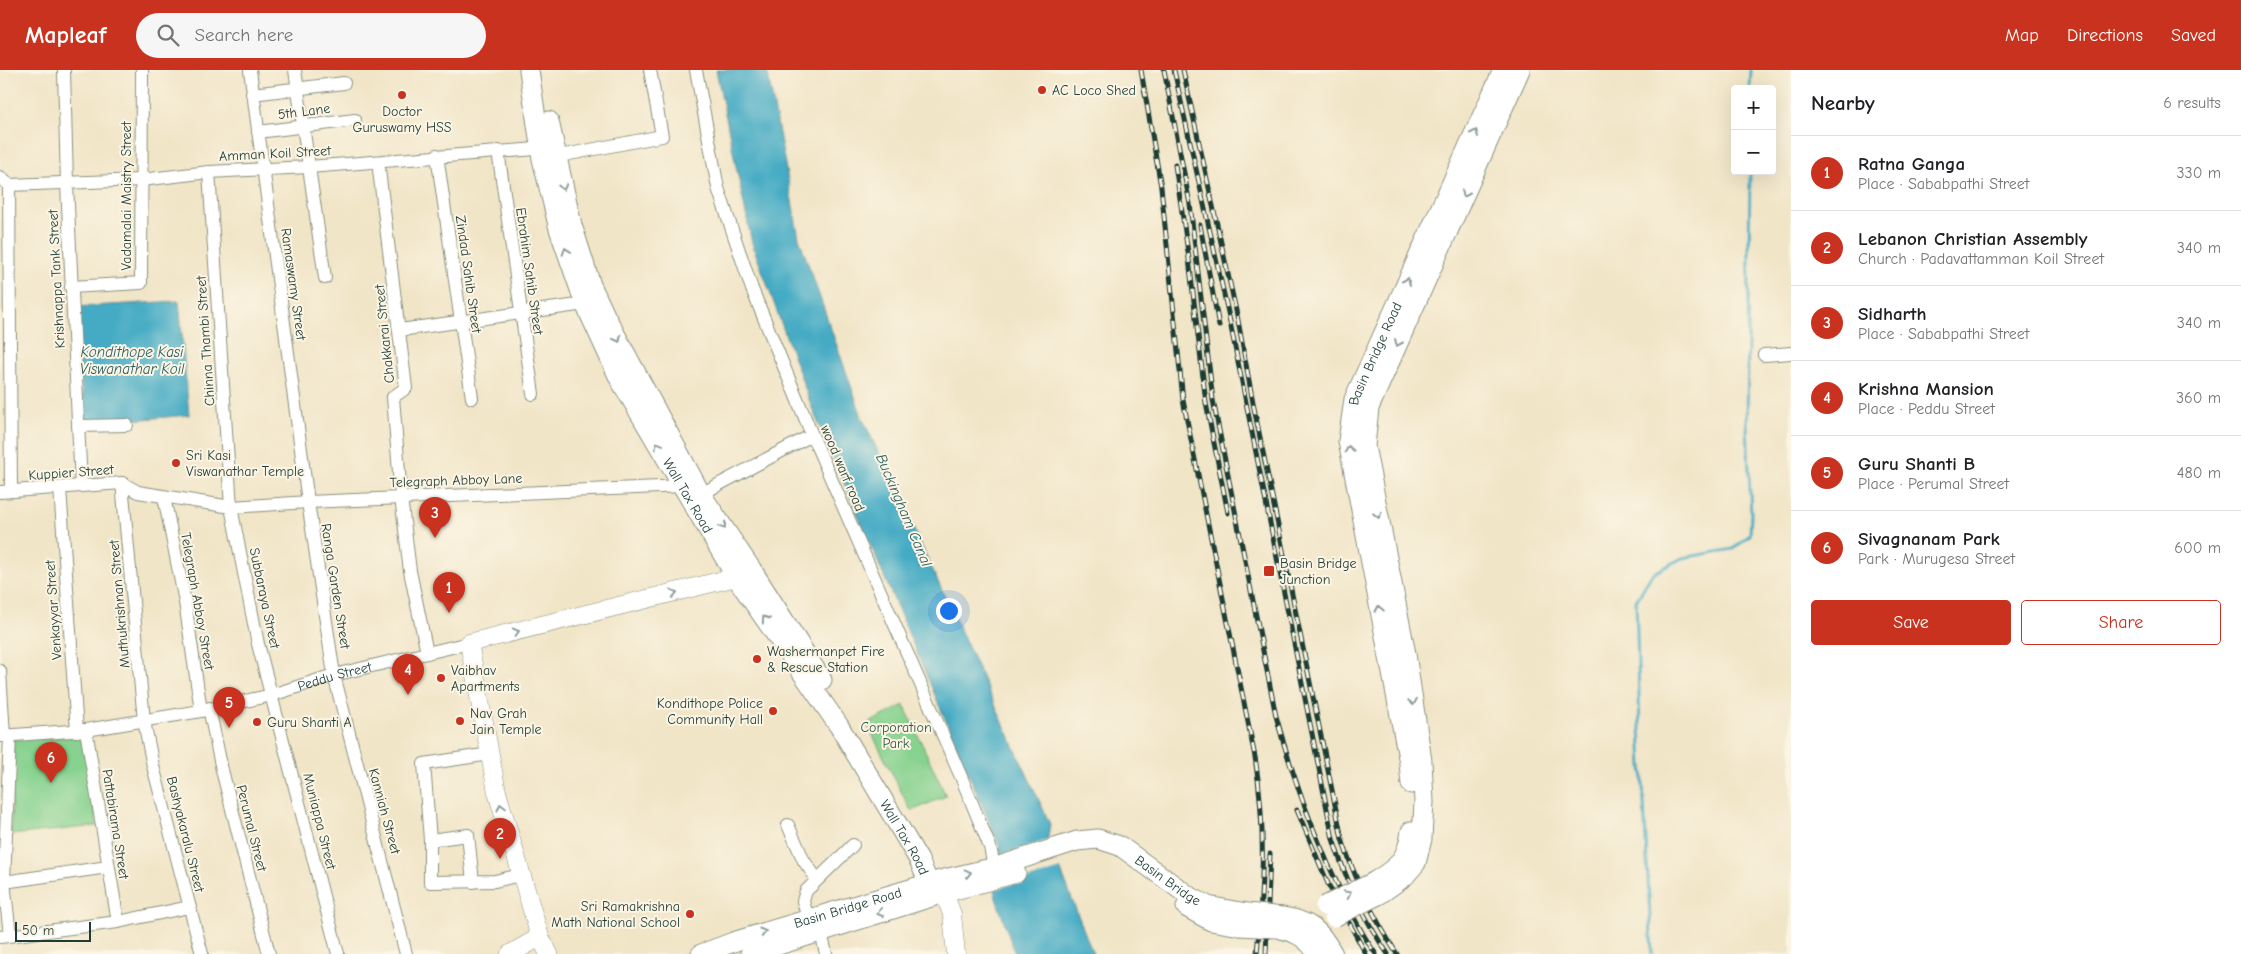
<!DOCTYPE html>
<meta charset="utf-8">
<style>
body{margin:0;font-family:"Comic Neue",sans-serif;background:#f6f6f6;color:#202124}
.controls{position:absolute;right:15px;top:15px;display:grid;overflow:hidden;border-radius:5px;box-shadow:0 5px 20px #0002}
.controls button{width:45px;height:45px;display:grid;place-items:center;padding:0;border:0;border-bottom:1px solid #e0e0e0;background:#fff;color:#202124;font:25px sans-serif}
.scale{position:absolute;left:15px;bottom:12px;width:76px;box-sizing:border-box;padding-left:5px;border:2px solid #1f3d34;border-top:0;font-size:14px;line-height:18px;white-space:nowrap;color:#1f3d34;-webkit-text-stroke:4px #fcf5e5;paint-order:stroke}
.you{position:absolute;left:948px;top:540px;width:18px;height:18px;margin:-12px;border:4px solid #fff;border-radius:50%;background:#1a73e8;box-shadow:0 0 0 8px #1a73e833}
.badge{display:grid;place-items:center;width:32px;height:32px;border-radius:50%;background:#c8321e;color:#fff;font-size:16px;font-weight:700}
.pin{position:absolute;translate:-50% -41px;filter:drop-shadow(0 1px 2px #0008)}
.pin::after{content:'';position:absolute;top:26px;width:18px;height:15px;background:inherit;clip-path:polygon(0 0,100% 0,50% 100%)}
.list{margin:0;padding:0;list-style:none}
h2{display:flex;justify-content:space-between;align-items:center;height:65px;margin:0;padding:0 20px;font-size:21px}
h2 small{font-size:16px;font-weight:400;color:#757577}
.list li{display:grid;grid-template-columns:32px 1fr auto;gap:15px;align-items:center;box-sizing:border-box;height:75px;padding:0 20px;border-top:1px solid #e0e0e0}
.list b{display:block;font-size:19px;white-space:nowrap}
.list p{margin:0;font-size:16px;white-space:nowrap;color:#757577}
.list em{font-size:16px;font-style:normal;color:#757577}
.actions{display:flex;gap:10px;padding:15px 20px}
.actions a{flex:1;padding:11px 0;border:1px solid #c8321e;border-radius:5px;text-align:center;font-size:18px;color:#c8321e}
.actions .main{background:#c8321e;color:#fff}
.icon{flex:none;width:28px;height:28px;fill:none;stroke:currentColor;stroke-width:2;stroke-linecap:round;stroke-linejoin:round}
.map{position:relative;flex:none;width:1791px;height:884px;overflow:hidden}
header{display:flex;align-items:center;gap:30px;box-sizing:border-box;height:70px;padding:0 25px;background:#c8321e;color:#fff}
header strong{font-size:24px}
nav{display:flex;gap:28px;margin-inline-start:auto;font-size:18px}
.search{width:350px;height:45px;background:#f6f6f6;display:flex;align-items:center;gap:12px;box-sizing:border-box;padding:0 18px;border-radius:28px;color:#757577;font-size:19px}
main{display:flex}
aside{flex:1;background:#fff}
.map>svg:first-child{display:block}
.green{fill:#87d28f;stroke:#538862}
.water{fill:#45abc4;stroke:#32747c}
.pier{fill:#f1e5c7}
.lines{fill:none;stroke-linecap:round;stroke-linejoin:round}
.stream{stroke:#45abc4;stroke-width:3}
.street-casing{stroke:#88917e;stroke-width:14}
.secondary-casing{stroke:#88917e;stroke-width:19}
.primary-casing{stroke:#88917e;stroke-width:21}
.street{stroke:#fff;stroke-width:12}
.secondary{stroke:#fff;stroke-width:18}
.primary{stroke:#fff;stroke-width:19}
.rail-casing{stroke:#1f3d34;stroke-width:5}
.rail{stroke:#fcf5e5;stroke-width:3;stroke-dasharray:9;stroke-linecap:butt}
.primary-bridge-casing{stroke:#88917e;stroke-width:21;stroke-linecap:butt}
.primary-bridge{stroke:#fff;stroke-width:19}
.oneway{stroke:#8f9e9a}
.poi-dot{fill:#c8321e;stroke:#fcf5e5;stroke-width:2}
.labels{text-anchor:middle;stroke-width:4;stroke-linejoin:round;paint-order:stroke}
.poi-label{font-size:14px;fill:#1f3d34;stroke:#fcf5e5;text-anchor:start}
.street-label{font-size:14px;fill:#1f3d34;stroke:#fcf5e5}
.park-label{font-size:14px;fill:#345b46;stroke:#fcf5e5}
.water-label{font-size:15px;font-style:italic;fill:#2a5e5f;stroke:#fcf5e5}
</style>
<header>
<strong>Mapleaf</strong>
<div class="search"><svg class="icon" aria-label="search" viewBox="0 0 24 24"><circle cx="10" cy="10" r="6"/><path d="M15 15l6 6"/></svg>Search here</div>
<nav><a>Map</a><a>Directions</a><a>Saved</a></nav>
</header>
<main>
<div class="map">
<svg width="1791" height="884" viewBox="0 0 1791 884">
<rect width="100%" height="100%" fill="#fcf5e5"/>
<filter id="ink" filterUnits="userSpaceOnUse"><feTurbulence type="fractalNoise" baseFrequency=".02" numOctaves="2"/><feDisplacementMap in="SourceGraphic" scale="10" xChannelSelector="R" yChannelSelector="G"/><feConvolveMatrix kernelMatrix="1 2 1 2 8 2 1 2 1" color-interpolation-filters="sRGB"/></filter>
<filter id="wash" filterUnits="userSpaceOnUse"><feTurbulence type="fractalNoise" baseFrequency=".0096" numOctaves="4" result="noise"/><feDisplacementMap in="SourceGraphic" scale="20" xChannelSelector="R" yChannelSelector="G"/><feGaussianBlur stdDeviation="1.12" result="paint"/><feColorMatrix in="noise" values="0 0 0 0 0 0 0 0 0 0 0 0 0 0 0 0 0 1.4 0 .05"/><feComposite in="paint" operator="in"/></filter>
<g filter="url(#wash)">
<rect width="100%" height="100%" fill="#f1e5c7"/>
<g class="green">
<path d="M904,635L946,726L914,740L910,739L867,654Z"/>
<path d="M84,666L97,756L11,765L13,670Z"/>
</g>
<g class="water">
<path d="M716,0H767L799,168L862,347L1050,754L1048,767L1093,884H1015L995,825L1000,777L814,343L752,173Z"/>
<path d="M179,231L189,345L85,354L74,237Z"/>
</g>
<path class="pier" d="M1052,769L1064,798L993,820L998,786Z"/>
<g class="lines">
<g class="stream">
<path d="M1750,19L1751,0"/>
<path d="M1652,884L1640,658L1636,531L1652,504L1682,488L1733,479L1750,465L1751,444L1747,358L1750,101"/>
</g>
</g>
</g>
<g filter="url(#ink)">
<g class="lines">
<g class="street-casing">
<g id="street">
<path d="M64,0L67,114L81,416"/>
<path d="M250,0L308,432L334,605L406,884"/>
<path d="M295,0L325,208"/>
<path d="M696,0L718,118L752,219L812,365L962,709L990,777L994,797"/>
<path d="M252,24L344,13"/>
<path d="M258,62L355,50"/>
<path d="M498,81L533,324"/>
<path d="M437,85L472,328"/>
<path d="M549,88L662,66L650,0"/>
<path d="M378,92L406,318L393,327L401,427L410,501L427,583"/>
<path d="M209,102L231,437L258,574L338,884"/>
<path d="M0,107L9,115L141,110L209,102L309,97L548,78"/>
<path d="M9,115L11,421"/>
<path d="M71,217L141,213L142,0"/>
<path d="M400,260L585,234"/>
<path d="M1764,285L1791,283"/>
<path d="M78,356L127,355"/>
<path d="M122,413L144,651L153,696L202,884"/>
<path d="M60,418L77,661"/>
<path d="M0,422L122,413L138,422L231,437L308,432L683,416"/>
<path d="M701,424L812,365"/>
<path d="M164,427L185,532L201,641"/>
<path d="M0,601L4,666"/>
<path d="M209,638L222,700L269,884"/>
<path d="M86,660L118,852"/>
<path id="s1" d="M0,666L86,660L201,641L272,625L334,605L469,573"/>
<path d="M10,666L4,812L10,865"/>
<path d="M490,684L424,694L430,770V812L495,811L520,805"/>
<path d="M788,755L804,791L817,809"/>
<path d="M430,770L468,765L473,812"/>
<path d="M4,812L108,797"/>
<path d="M808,849L803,831L806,821L853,775"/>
<path d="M821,862L826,884"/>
<path d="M0,867L118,852L189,837"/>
</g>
</g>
<g class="secondary-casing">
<g id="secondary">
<path d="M944,823L952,844L956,884"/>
<path d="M510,884L540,867"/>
<path d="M549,884L540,867L497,722L469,573L732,508L748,502"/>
</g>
</g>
<g class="primary-casing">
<g id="primary">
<path id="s2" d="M529,0L542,89L559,159L585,234L620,310L736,507L839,656L919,790L934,826"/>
<path d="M549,51L572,155L591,215L606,247L701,424L752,500L822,610"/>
<path id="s3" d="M1411,714L1409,693L1348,371L1354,329L1503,0"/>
<path d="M1372,813C1396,798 1407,792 1411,761"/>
<path d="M1380,824L1404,807L1416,793L1422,769L1424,732L1422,691L1406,584L1365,376L1369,338L1520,0"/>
<path d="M1186,837L1211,851L1240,856"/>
<path d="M1282,847C1310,851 1320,860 1333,884"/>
<path d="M1281,859C1298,863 1308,869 1317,884"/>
<path id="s4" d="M701,884L736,871L940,810L996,797L1077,771L1098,769L1120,776L1189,826L1208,836L1240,842"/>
<path d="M750,884L944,823L1016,803"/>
</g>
</g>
<use href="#street" class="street"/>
<use href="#secondary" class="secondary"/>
<use href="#primary" class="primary"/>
<g class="rail-casing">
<g id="rail">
<path d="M1141,0L1161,117L1183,330L1255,687C1266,758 1263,813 1257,884"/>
<path d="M1164,0L1190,134L1213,330L1276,646C1293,709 1315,769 1344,828C1354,847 1363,867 1376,884"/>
<path d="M1174,0L1229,247L1333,769C1346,810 1363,848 1388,884"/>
<path d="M1183,0L1237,245L1254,338L1342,769C1355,810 1374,848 1397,884"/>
<path d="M1175,95L1189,189L1206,333L1228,443"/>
<path d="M1200,155L1219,256"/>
<path d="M1297,740L1329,816L1366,884"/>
<path d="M1266,884L1270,784"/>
</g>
</g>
<use href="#rail" class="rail"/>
<g class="primary-bridge-casing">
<g id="primary-bridge">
<path d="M1325,836L1372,813"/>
<path d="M1240,842L1282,847"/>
<path d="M1334,847L1380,824"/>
<path d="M1240,856L1275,858"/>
</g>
</g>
<use href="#primary-bridge" class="primary-bridge"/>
</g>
<defs><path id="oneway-chevron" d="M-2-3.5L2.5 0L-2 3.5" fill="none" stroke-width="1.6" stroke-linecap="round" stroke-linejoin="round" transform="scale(1.25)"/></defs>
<g class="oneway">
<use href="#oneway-chevron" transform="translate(1475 63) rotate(-66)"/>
<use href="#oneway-chevron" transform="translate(563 117) rotate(77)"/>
<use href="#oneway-chevron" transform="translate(1465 124) rotate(114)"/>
<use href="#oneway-chevron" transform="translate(566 181) rotate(-109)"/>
<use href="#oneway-chevron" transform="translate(1407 211) rotate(-66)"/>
<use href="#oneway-chevron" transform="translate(618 269) rotate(62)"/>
<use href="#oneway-chevron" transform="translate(1398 273) rotate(114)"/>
<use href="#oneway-chevron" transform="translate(658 375) rotate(-121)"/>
<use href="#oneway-chevron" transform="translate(1349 379) rotate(-100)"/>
<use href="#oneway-chevron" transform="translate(1378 445) rotate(79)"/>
<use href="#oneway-chevron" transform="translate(723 456) rotate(56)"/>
<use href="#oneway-chevron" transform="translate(674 523) rotate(-14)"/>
<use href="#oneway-chevron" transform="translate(1379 539) rotate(-101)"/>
<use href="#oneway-chevron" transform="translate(765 549) rotate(-125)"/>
<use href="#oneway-chevron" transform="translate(516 562) rotate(-14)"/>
<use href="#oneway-chevron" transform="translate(1413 632) rotate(81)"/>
<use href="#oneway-chevron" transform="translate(501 737) rotate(-105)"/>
<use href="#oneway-chevron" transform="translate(968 803) rotate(-13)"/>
<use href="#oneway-chevron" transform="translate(1348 824) rotate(-26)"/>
<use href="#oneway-chevron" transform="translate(880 843) rotate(163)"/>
<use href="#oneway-chevron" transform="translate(763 862) rotate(-17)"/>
</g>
</g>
<g class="poi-dot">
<circle cx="1042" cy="20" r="5"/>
<circle cx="402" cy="25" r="5"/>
<circle cx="176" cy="393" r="5"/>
<rect x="1263" y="495" width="12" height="12" rx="2.5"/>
<circle cx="757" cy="589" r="5"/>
<circle cx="441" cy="608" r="5"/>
<circle cx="773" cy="641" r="5"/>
<circle cx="460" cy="651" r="5"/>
<circle cx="257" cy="652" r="5"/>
<circle cx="690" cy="844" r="5"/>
</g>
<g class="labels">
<g class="poi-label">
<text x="1052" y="25">AC Loco Shed</text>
<text x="402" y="46" text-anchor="middle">Doctor<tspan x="402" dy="16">Guruswamy HSS</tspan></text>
<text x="186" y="390">Sri Kasi<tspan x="186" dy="16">Viswanathar Temple</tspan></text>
<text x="1280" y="498">Basin Bridge<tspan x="1280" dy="16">Junction</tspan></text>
<text x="767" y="586">Washermanpet Fire<tspan x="767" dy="16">&amp; Rescue Station</tspan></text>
<text x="451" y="605">Vaibhav<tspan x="451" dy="16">Apartments</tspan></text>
<text x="763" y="638" text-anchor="end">Kondithope Police<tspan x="763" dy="16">Community Hall</tspan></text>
<text x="470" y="648">Nav Grah<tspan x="470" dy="16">Jain Temple</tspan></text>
<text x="267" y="657">Guru Shanti A</text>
<text x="680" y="841" text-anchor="end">Sri Ramakrishna<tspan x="680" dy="16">Math National School</tspan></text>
</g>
<g class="street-label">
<text transform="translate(304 41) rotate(-7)" y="5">5th Lane</text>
<text transform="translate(275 83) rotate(-3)" y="5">Amman Koil Street</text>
<text transform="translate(126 126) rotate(-90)" y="5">Vadamalai Maistry Street</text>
<text transform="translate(530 201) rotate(82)" y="5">Ebrahim Sahib Street</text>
<text transform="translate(469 204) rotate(82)" y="5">Zindad Sahib Street</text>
<text transform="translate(56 209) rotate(-93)" y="5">Krishnappa Tank Street</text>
<text transform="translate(294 214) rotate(82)" y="5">Ramaswamy Street</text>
<text transform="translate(384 264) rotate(-96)" y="5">Chakkarai Street</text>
<text transform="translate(205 271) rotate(-94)" y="5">Chinna Thambi Street</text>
<text dy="5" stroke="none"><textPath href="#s3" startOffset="441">Basin Bridge Road</textPath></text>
<text transform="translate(843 398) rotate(67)" y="5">wood warf road</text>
<text transform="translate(71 402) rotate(-4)" y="5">Kuppier Street</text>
<text transform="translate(456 410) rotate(-2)" y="5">Telegraph Abboy Lane</text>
<text dy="5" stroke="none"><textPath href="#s2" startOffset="459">Wall Tax Road</textPath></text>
<text transform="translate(336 516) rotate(81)" y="5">Ranga Garden Street</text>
<text transform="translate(265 528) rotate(78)" y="5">Subbaraya Street</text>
<text transform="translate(198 531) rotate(80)" y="5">Telegraph Abboy Street</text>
<text transform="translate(119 534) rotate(-95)" y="5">Muthukrishnan Street</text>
<text transform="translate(53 540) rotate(-94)" y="5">Venkayyar Street</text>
<text dy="5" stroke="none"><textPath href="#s1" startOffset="341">Peddu Street</textPath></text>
<text transform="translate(385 741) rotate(75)" y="5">Kanniah Street</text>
<text transform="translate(320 751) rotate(76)" y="5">Muniappa Street</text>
<text transform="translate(116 754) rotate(81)" y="5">Pattabirama Street</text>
<text transform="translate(252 758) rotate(76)" y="5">Perumal Street</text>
<text transform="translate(186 764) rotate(76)" y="5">Bashyakaralu Street</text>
<text dy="5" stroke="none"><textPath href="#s2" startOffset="864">Wall Tax Road</textPath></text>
<text dy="5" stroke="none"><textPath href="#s4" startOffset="496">Basin Bridge</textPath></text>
<text dy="5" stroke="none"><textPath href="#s4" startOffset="154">Basin Bridge Road</textPath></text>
</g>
<g class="park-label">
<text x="896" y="662">Corporation<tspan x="896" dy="16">Park</tspan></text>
</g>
<g class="water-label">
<text x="132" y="287">Kondithope Kasi<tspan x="132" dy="17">Viswanathar Koil</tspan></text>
<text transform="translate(904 440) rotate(67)" y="5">Buckingham Canal</text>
</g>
</g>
</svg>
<div class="controls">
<button>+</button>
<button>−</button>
</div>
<div class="scale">50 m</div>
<div class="you"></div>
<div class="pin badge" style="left:449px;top:543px">1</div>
<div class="pin badge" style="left:500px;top:789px">2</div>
<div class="pin badge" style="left:435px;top:468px">3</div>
<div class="pin badge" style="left:408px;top:625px">4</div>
<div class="pin badge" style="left:229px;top:658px">5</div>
<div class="pin badge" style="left:51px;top:713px">6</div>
</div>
<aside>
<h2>Nearby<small>6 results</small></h2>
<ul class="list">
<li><span class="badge">1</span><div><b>Ratna Ganga</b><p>Place · Sababpathi Street</p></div><em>330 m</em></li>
<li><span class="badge">2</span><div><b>Lebanon Christian Assembly</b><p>Church · Padavattamman Koil Street</p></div><em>340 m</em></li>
<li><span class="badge">3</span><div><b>Sidharth</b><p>Place · Sababpathi Street</p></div><em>340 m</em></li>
<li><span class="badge">4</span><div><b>Krishna Mansion</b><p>Place · Peddu Street</p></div><em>360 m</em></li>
<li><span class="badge">5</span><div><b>Guru Shanti B</b><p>Place · Perumal Street</p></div><em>480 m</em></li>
<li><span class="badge">6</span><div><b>Sivagnanam Park</b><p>Park · Murugesa Street</p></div><em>600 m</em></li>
</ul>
<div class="actions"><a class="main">Save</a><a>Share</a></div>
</aside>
</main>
